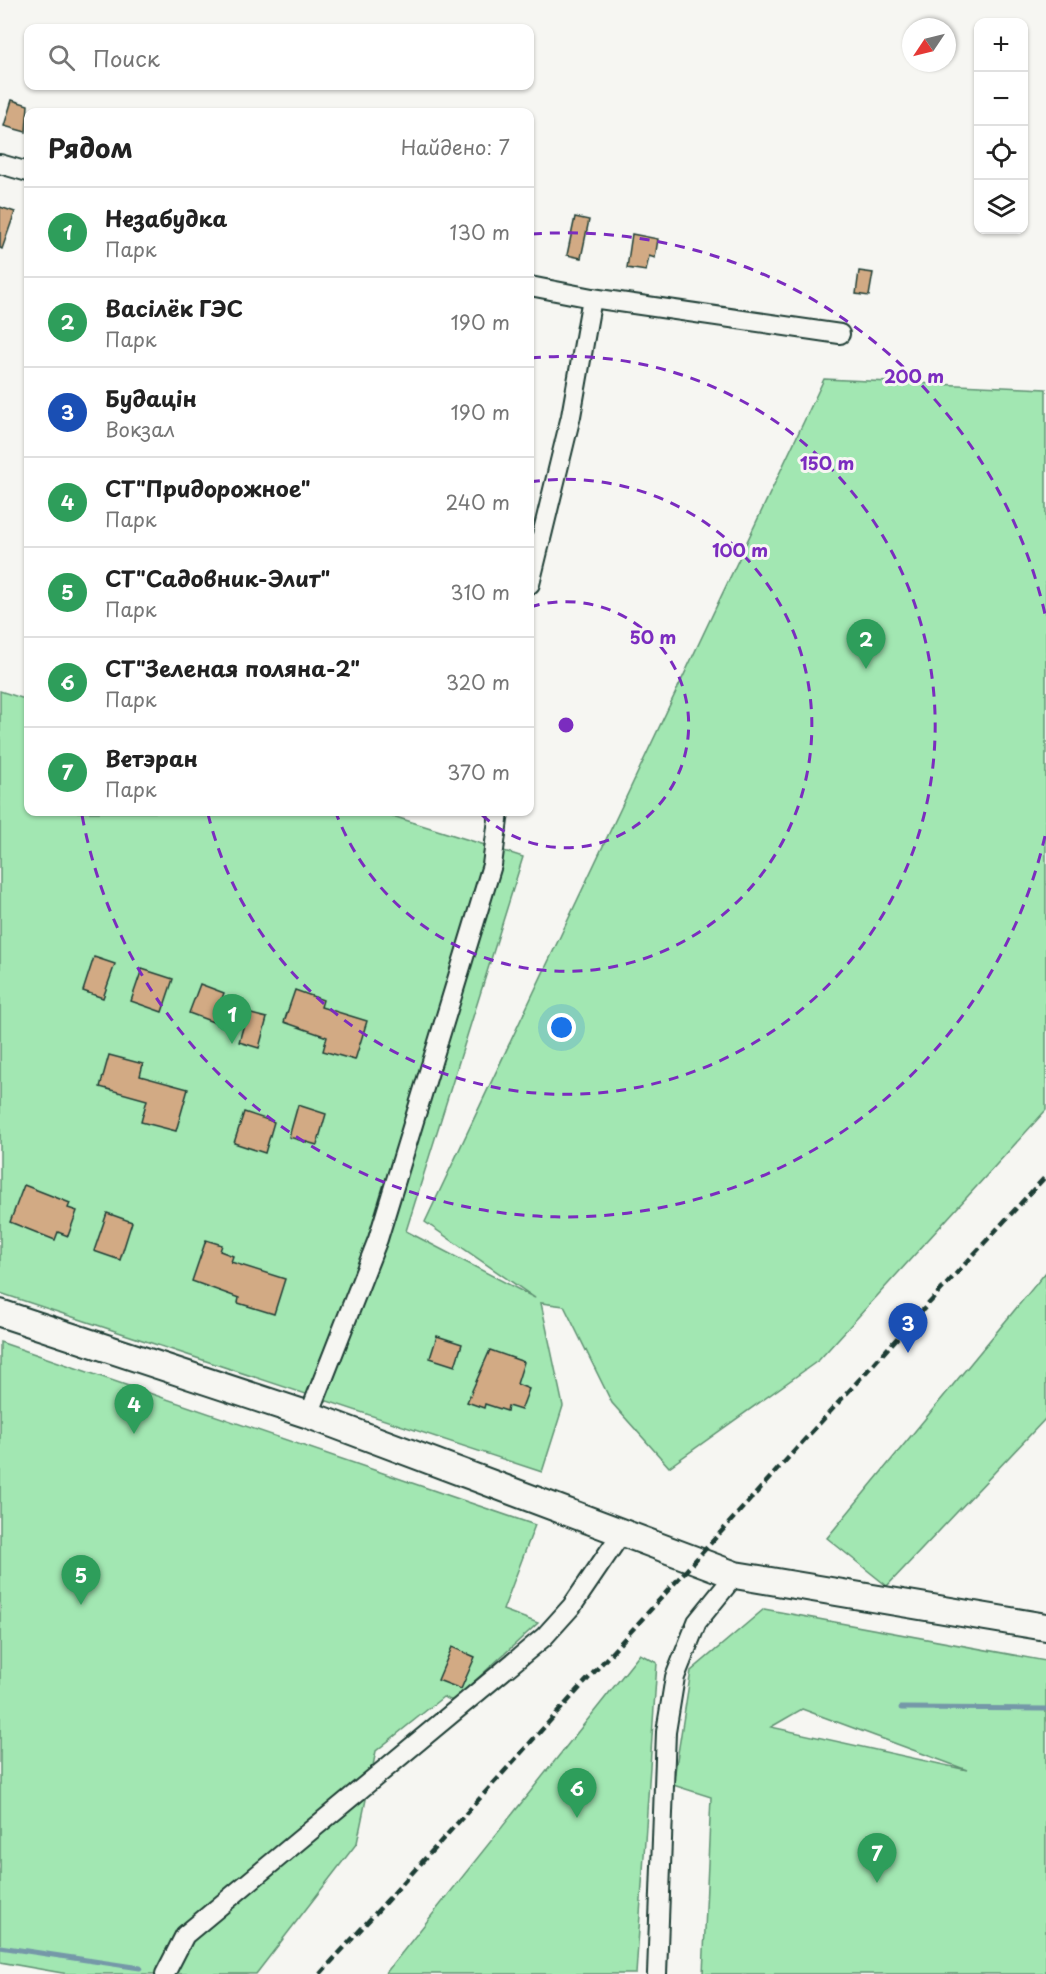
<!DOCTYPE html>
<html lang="ru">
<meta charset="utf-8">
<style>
body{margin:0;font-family:"Playpen Sans",sans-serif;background:#f6f6f6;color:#222}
.controls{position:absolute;right:18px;top:18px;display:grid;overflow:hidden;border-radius:12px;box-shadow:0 2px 4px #0004}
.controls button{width:54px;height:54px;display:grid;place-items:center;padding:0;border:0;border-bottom:2px solid #e0e0e0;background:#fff;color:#222;font:30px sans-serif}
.compass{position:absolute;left:902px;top:18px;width:54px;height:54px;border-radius:50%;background:#fff;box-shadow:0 2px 4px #0004;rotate:235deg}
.you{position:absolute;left:562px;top:1028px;width:21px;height:21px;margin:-15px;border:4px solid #fff;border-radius:50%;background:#1a73e8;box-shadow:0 0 0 9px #1a73e833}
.badge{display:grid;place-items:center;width:39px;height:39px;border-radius:50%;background:#ea580c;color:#fff;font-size:20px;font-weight:700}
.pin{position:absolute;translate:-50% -50px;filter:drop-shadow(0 2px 3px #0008)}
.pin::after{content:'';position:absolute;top:32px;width:21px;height:18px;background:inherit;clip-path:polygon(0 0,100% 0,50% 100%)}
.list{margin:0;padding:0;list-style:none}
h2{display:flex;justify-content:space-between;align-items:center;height:78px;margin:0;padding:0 24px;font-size:26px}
h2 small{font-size:20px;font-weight:400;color:#767676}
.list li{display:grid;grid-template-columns:39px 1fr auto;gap:18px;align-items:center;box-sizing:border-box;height:90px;padding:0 24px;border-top:2px solid #e0e0e0}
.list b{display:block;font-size:22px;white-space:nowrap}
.list p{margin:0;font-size:20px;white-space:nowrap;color:#767676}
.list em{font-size:20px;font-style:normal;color:#767676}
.icon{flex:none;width:33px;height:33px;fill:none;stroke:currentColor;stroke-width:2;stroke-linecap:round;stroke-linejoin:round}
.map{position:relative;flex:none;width:1046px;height:1974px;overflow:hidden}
.search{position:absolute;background:#fff;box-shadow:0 2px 4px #0004;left:24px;top:24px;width:510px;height:66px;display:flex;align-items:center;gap:15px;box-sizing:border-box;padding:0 21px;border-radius:12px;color:#767676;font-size:22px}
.panel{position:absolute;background:#fff;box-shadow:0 2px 4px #0004;left:24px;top:108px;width:510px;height:708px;border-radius:12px}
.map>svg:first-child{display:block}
.green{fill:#a2e7b2;stroke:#609273;stroke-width:1.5;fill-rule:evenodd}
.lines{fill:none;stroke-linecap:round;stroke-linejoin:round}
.stream{stroke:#7498a8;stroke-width:5}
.building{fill:#d2aa84;stroke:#1f3d34;stroke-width:1.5}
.street-casing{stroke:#1f3d34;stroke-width:22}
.secondary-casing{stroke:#1f3d34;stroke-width:30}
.street{stroke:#f6f6f2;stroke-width:18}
.secondary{stroke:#f6f6f2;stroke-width:26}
.rail{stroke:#1f3d34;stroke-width:4.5;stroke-dasharray:9 4.5;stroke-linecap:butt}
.ring{fill:none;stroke:#7b2cbf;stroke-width:3;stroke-dasharray:10 8}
.centre{fill:#7b2cbf;stroke:#f6f6f2;stroke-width:3}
.ring-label{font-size:18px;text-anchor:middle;font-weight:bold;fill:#7b2cbf;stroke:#f6f6f2;stroke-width:6;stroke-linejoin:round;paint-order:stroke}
</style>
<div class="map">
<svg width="1046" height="1974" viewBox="0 0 1046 1974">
<rect width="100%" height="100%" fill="#f6f6f2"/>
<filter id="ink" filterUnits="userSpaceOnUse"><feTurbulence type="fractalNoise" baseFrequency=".0167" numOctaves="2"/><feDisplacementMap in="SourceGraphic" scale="12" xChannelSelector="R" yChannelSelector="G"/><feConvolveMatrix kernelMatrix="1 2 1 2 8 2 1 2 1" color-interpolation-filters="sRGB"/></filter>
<g filter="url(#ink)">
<g class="green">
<path d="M824,379L1046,389V1110L819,1360L669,1467L612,1403L564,1306L541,1303L563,1406L542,1472L0,1293V691L28,700V812H380L523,857L406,1231L535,1298L425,1222Z"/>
<path d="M1046,1272V1418L887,1586L827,1538Z"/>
<path d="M0,1342L535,1525L503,1610L538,1623L453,1701L443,1697L376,1751L357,1843L256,1974H68L0,1962Z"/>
<path d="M764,1609L1046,1661V1974H703L711,1797L673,1785L691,1671ZM802,1709L967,1770L771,1727Z"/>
<path d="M640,1654L657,1663L636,1974H385Z"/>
</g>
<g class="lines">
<g class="stream">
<path d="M901,1708L1046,1709"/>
<path d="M0,1947L140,1968"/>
</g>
</g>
<g class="building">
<path d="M12,100L28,105L26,132L4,126Z"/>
<path d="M0,207L15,212L2,249L0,248Z"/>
<path d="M575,217L589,220L581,258L567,255Z"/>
<path d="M632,234L658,239L655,258L649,256L646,271L627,268Z"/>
<path d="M859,271L873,273L869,296L856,294Z"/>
<path d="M94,957L115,964L103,998L83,991Z"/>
<path d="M142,969L173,979L162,1012L131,1001Z"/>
<path d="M200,984L224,993L213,1022L189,1013Z"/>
<path d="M295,990L323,1000L321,1007L367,1021L355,1060L323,1051L327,1037L284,1022Z"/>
<path d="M247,1013L267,1018L259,1048L239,1042Z"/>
<path d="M109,1055L143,1064L140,1076L188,1089L176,1131L141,1122L147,1100L100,1087Z"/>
<path d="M298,1105L326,1114L317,1145L289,1137Z"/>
<path d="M244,1112L274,1122L265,1153L234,1143Z"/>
<path d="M24,1185L70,1203L68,1208L77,1211L68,1236L58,1232L55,1240L10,1222Z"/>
<path d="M107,1213L132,1222L120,1260L94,1251Z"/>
<path d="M206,1240L222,1245L220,1251L233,1256L231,1262L285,1279L274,1314L238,1303L239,1298L192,1281Z"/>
<path d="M437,1336L462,1344L455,1366L430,1358Z"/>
<path d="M490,1350L524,1362L517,1384L529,1389L521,1410L508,1406L507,1411L485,1404L484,1408L467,1402Z"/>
<path d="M452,1647L475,1657L461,1689L438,1680Z"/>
</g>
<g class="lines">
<g class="street-casing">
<g id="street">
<path d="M0,164L28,172"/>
<path d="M530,286L592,298L840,334"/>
<path d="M530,584L571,416L592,298"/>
<path d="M309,1415L378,1239L492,865L499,812"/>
<path d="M165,1974L185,1935L544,1637L572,1606L623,1531"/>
<path d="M657,1974L666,1732L675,1677L697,1622L735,1575"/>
</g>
</g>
<g class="secondary-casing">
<path id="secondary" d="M0,1313L309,1415L735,1575L1046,1627"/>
</g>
<use href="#street" class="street"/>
<use href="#secondary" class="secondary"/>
<path class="rail" d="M320,1974C563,1708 802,1440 1046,1176"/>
</g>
</g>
<g class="ring">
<path d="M530 607A123 123 0 1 1 479 812"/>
<path d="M530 482A246 246 0 1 1 336 813"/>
<path d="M531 358A369 369 0 1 1 208 814"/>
<path d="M1045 836A492 492 0 0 1 82 815M532 234A492 492 0 0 1 1045 614"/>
</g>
<circle cx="566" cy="725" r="9" class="centre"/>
<g class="ring-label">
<text x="914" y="383">200 m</text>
<text x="827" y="470">150 m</text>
<text x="740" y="557">100 m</text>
<text x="653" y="644">50 m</text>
</g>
</svg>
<div class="controls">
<button>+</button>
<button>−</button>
<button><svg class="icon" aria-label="locate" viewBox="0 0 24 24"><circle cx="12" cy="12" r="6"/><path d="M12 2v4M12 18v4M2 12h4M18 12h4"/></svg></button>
<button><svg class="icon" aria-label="layers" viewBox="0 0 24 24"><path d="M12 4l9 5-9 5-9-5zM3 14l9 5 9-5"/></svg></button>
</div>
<svg class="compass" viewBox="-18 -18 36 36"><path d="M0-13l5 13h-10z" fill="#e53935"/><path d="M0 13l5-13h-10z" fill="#767676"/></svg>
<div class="you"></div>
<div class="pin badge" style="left:232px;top:1044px;background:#2e9e5b">1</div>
<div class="pin badge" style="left:866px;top:669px;background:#2e9e5b">2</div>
<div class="pin badge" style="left:908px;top:1353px;background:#1a4fb4">3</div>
<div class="pin badge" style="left:134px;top:1434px;background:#2e9e5b">4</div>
<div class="pin badge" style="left:81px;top:1605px;background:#2e9e5b">5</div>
<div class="pin badge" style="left:577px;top:1818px;background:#2e9e5b">6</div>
<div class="pin badge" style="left:877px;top:1883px;background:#2e9e5b">7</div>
<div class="search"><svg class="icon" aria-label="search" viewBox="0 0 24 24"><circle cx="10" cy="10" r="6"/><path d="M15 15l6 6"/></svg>Поиск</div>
<section class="panel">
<h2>Рядом<small>Найдено: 7</small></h2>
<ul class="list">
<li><span class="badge" style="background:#2e9e5b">1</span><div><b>Незабудка</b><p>Парк</p></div><em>130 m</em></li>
<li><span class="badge" style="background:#2e9e5b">2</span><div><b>Васілёк ГЭС</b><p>Парк</p></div><em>190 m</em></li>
<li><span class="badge" style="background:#1a4fb4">3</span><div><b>Будацін</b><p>Вокзал</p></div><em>190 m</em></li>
<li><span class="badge" style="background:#2e9e5b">4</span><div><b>СТ&quot;Придорожное&quot;</b><p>Парк</p></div><em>240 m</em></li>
<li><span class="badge" style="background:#2e9e5b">5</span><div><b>СТ&quot;Садовник-Элит&quot;</b><p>Парк</p></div><em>310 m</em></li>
<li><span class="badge" style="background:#2e9e5b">6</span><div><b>СТ&quot;Зеленая поляна-2&quot;</b><p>Парк</p></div><em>320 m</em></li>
<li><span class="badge" style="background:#2e9e5b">7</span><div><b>Ветэран</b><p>Парк</p></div><em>370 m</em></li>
</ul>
</section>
</div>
